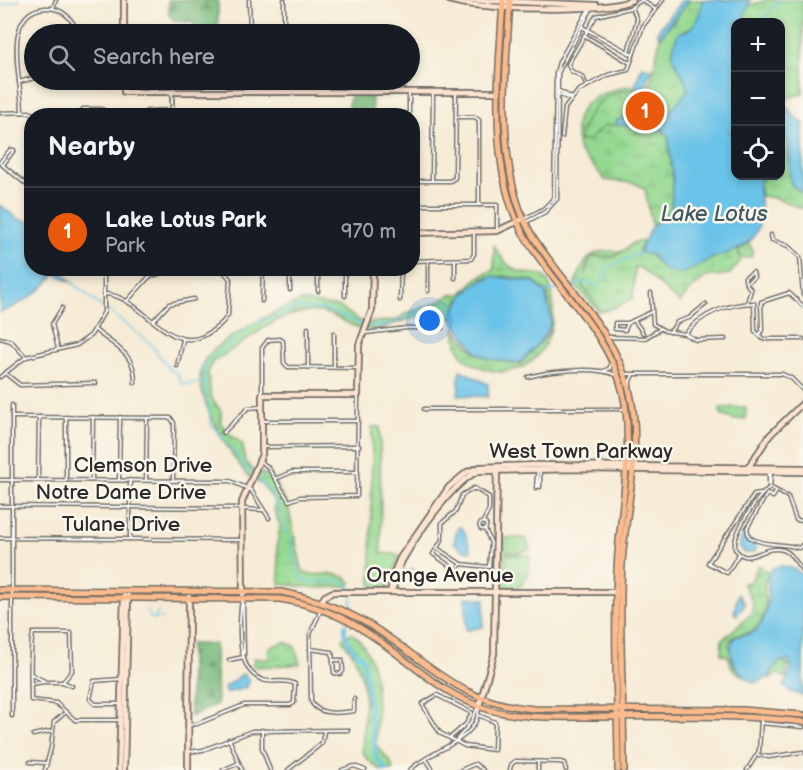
<!DOCTYPE html>
<meta charset="utf-8">
<style>
body{margin:0;font-family:"Balsamiq Sans",sans-serif;background:#20242c;color:#f1f3f6}
.controls{position:absolute;right:18px;top:18px;display:grid;overflow:hidden;border-radius:12px;box-shadow:0 3px 9px #0003}
.controls button{width:54px;height:54px;display:grid;place-items:center;padding:0;border:0;border-bottom:2px solid #363941;background:#171b24;color:#f1f3f6;font:30px sans-serif}
.you{position:absolute;left:430px;top:321px;width:21px;height:21px;margin:-15px;border:4px solid #fff;border-radius:50%;background:#1a73e8;box-shadow:0 0 0 9px #1a73e833}
.badge{display:grid;place-items:center;width:39px;height:39px;border-radius:50%;background:#ea580c;color:#fff;font-size:20px;font-weight:700}
.pin{position:absolute;translate:-50% -50%;border:3px solid #fff;box-shadow:0 2px 6px #0006}
.list{margin:0;padding:0;list-style:none}
h2{display:flex;justify-content:space-between;align-items:center;height:78px;margin:0;padding:0 24px;font-size:26px}
h2 small{font-size:20px;font-weight:400;color:#9ea1a6}
.list li{display:grid;grid-template-columns:39px 1fr auto;gap:18px;align-items:center;box-sizing:border-box;height:90px;padding:0 24px;border-top:2px solid #363941}
.list b{display:block;font-size:22px;white-space:nowrap}
.list p{margin:0;font-size:20px;white-space:nowrap;color:#9ea1a6}
.list em{font-size:20px;font-style:normal;color:#9ea1a6}
.icon{flex:none;width:33px;height:33px;fill:none;stroke:currentColor;stroke-width:2;stroke-linecap:round;stroke-linejoin:round}
.map{position:relative;flex:none;width:803px;height:770px;overflow:hidden}
.search{position:absolute;background:#171b24;box-shadow:0 3px 9px #0003;left:24px;top:24px;width:396px;height:66px;display:flex;align-items:center;gap:15px;box-sizing:border-box;padding:0 21px;border-radius:33px;color:#9ea1a6;font-size:22px}
.panel{position:absolute;background:#171b24;box-shadow:0 3px 9px #0003;left:24px;top:108px;width:396px;height:168px;border-radius:24px}
.map>svg:first-child{display:block}
.green{fill:#94d991;stroke:#60825e;stroke-width:1.5}
.forest{fill:url(#forest-firs);stroke:#517253;stroke-width:1.5}
.wetland{fill:url(#wetland-marsh);stroke:#60825e;stroke-width:1.5}
.park{fill:url(#park-tufts);stroke:#60825e;stroke-width:1.5}
.water{fill:#6bc3e8;stroke:#4b778a;stroke-width:1.5}
.lines{fill:none;stroke-linecap:round;stroke-linejoin:round}
.stream{stroke:#6bc3e8;stroke-width:1.5}
.river{stroke:#6bc3e8;stroke-width:4}
.street-casing{stroke:#726e66;stroke-width:5}
.secondary-casing{stroke:#726e66;stroke-width:8}
.primary-casing{stroke:#726e66;stroke-width:8}
.street{stroke:#fff;stroke-width:2}
.secondary{stroke:#fde4d1;stroke-width:4.5}
.primary{stroke:#fbbb8d;stroke-width:5}
.labels{text-anchor:middle;stroke-width:5;stroke-linejoin:round;paint-order:stroke}
.street-label{font-size:21px;fill:#2b2b2b;stroke:#fbf7ec}
.water-label{font-size:22px;font-style:italic;fill:#3e5964;stroke:#fbf7ec}
</style>
<div class="map">
<svg width="803" height="770" viewBox="0 0 803 770">
<defs>
<pattern id="forest-firs" width="22" height="20" patternUnits="userSpaceOnUse" patternTransform="scale(1.5)"><rect width="22" height="20" fill="#77b97b"/><path d="M5 1l3.5 6h-7zM16 11l3.5 6h-7z" fill="#629765"/></pattern>
<pattern id="wetland-marsh" width="20" height="14" patternUnits="userSpaceOnUse" patternTransform="scale(1.5)"><rect width="20" height="14" fill="#94d991"/><path d="M1 5h8M5 5V1M11 12h8M15 12V8" fill="none" stroke="#80ba7d"/></pattern>
<pattern id="park-tufts" width="24" height="20" patternUnits="userSpaceOnUse" patternTransform="scale(1.5)"><rect width="24" height="20" fill="#94d991"/><path d="M3 7l-1-3M5 7V3M7 7l1-3M15 17l-1-3M17 17v-4M19 17l1-3" fill="none" stroke="#80ba7d"/></pattern>
</defs>
<rect width="100%" height="100%" fill="#fbf7ec"/>
<filter id="ink" filterUnits="userSpaceOnUse"><feTurbulence type="fractalNoise" baseFrequency=".0167" numOctaves="2"/><feDisplacementMap in="SourceGraphic" scale="12" xChannelSelector="R" yChannelSelector="G"/><feConvolveMatrix kernelMatrix="1 2 1 2 8 2 1 2 1" color-interpolation-filters="sRGB"/></filter>
<filter id="wash" filterUnits="userSpaceOnUse"><feTurbulence type="fractalNoise" baseFrequency=".008" numOctaves="4" result="noise"/><feDisplacementMap in="SourceGraphic" scale="24" xChannelSelector="R" yChannelSelector="G"/><feGaussianBlur stdDeviation="1.35" result="paint"/><feColorMatrix in="noise" values="0 0 0 0 0 0 0 0 0 0 0 0 0 0 0 0 0 1.4 0 .05"/><feComposite in="paint" operator="in"/></filter>
<g filter="url(#wash)">
<rect width="100%" height="100%" fill="#f6ebd5"/>
<path class="green" d="M372,427H380L381,553L400,555L389,587L371,586Z"/>
<g class="forest">
<path d="M168,0H218V34H195L193,22L175,21L169,15Z"/>
<path d="M372,93V115L345,116L351,94Z"/>
<path d="M190,644H215L217,704L190,717Z"/>
</g>
<g class="wetland">
<path d="M675,60L618,125L656,126L668,135L673,181L671,209L652,226L645,189L635,183L605,180C598,169 588,162 580,152C576,146 576,137 576,130C576,98 605,92 631,85L643,93Z"/>
<path d="M781,126L789,144L790,180L803,193V209L776,198L761,196L759,184L764,176H780Z"/>
<path d="M645,241L639,250C651,253 653,261 662,266C683,279 693,268 710,259C718,255 728,253 737,249L741,260L730,274L706,277L687,293L680,303L642,269L635,267L633,298L616,307L601,311L583,287V282V287L600,311L609,310L599,312L574,285C580,274 584,255 599,252C607,250 615,252 623,251L615,256C595,257 588,248 585,275C593,249 592,258 615,257L633,243Z"/>
<path d="M749,243L753,251L751,257L742,258L738,250Z"/>
<path d="M494,246C501,257 507,267 521,272C529,274 537,272 545,277C552,286 553,296 553,307C556,344 528,380 489,370C477,367 465,362 459,350C455,343 457,336 455,328C477,361 483,357 519,364L522,362L548,334L552,324L547,292L534,281L505,276L484,278L464,293L453,311L452,319C437,305 393,326 375,330L365,329L368,323L397,320L405,314L441,301L449,295L461,294L478,277L494,270Z"/>
<path d="M302,301L340,307L358,320L366,322L363,329C348,326 336,314 320,312C276,308 249,343 212,362L208,372L211,398L221,411V424L226,429L222,433L227,431L243,445L245,462L254,471L250,478C231,457 188,391 204,361C215,341 280,308 302,301Z"/>
<path d="M746,407V419L735,420L721,415L720,408Z"/>
<path d="M256,472L270,475L288,506L302,570C316,581 334,566 351,582L350,586L318,588L280,584L277,544L280,526L274,510L275,502L262,484L251,480Z"/>
<path d="M504,538H526L530,549L519,553L506,552L503,546Z"/>
<path d="M505,554L530,555L529,573L520,587H503Z"/>
<path d="M759,565L768,573C757,591 777,607 753,631L734,636L729,643L733,665L744,677L732,669L728,656L721,654L722,640L752,613L753,603L743,583L750,582Z"/>
<path d="M352,633C384,659 376,708 376,745L391,762L393,770H380L365,757L362,750L365,701L362,677L354,656L342,639Z"/>
<path d="M285,642L295,646L300,664L256,667L253,665L254,658L268,660L270,647Z"/>
<path d="M782,661L788,664L786,678L777,674L770,678L776,664Z"/>
</g>
<path class="park" d="M690,0H748V6L767,0H803V93L781,101L780,22H736L688,125H605L588,141H579C584,115 600,93 629,90C638,89 644,90 651,83L660,38Z"/>
<g class="water">
<path d="M682,0H689L660,37L657,32L660,28Z"/>
<path d="M702,0H751L742,22H736V121L730,131L735,139L736,176H764L759,184C759,200 765,222 753,237C744,250 726,253 713,258C698,264 684,280 666,271C660,267 655,258 650,254L639,253L651,227L671,209L673,181L668,135L656,126L618,125L616,121C624,118 626,116 632,111C643,104 659,110 670,111L688,90C682,62 663,65 679,32C695,32 701,13 702,0Z"/>
<path d="M642,66L652,70L644,87L638,89L635,86Z"/>
<path d="M781,104C792,107 792,118 803,123V193L792,186L790,180L789,144L781,126Z"/>
<path d="M0,205L18,219L31,222L32,268L60,269L73,283L56,274L58,270C46,288 21,306 0,312Z"/>
<path d="M494,276L534,282L546,293C546,303 552,312 551,321C551,331 527,357 519,363L490,359L478,354L454,322L453,312L464,294L479,282Z"/>
<path d="M460,370L488,384V397L458,395Z"/>
<path d="M460,527L464,530L471,551L463,550L454,543L457,529Z"/>
<path d="M743,535L757,547L755,552L745,553L740,547L741,536Z"/>
<path d="M783,566L795,569L803,575V696L789,691L784,686L791,670L789,660L778,662L768,678L755,683C739,676 723,653 735,637C739,635 744,636 749,634C770,627 769,591 767,575L773,568Z"/>
<path d="M411,568L432,580L410,575Z"/>
<path d="M738,594L745,604L737,615L734,613Z"/>
<path d="M466,597L485,599L483,627L466,630Z"/>
<path d="M243,674L250,680L245,688L225,693L224,687Z"/>
</g>
<g class="lines">
<g class="stream">
<path d="M0,6L19,0"/>
<path d="M762,22L779,0"/>
<path d="M71,282L102,307"/>
<path d="M571,287L585,282L599,286L607,268L639,253"/>
<path d="M545,292L561,289"/>
<path d="M106,309L149,342L170,370L177,373L182,384L204,383"/>
<path d="M369,326C377,326 389,326 397,322C416,313 434,300 454,313"/>
<path d="M251,473L211,424L202,367L254,323L301,307L327,310L364,325"/>
<path d="M255,477C287,503 287,542 300,578C317,589 337,572 352,589"/>
<path d="M351,608L352,595"/>
<path d="M146,610L151,618L156,619"/>
<path d="M156,617L158,611"/>
<path d="M160,618H162"/>
</g>
<path class="river" d="M345,625C344,639 352,651 363,658L376,758L386,770"/>
</g>
</g>
<g filter="url(#ink)">
<g class="lines">
<g class="street-casing">
<g id="street">
<path d="M249,0L250,34"/>
<path d="M284,0V34"/>
<path d="M53,8L56,0"/>
<path d="M582,27L633,55"/>
<path d="M584,35L630,63"/>
<path d="M628,52L637,20L632,7"/>
<path d="M284,80V92"/>
<path d="M19,82L34,78"/>
<path d="M586,85L583,77L571,71L568,64L596,16L630,8L642,0L656,10"/>
<path d="M250,90V80"/>
<path d="M559,91L572,98"/>
<path d="M172,92V106"/>
<path d="M558,94L570,99"/>
<path d="M22,112C22,81 0,12 45,8C64,7 72,20 80,34"/>
<path d="M0,113L29,112L39,116"/>
<path d="M78,116L83,109H102L109,116"/>
<path d="M141,116L147,111L172,110V97"/>
<path d="M409,116V92"/>
<path d="M456,117H475L479,120V205"/>
<path d="M562,137L565,108L578,91L608,75L628,70L643,26L663,0"/>
<path d="M0,162L10,150H14L3,165"/>
<path d="M0,163L32,189"/>
<path d="M432,180L433,92"/>
<path d="M412,181H450L455,178L456,93"/>
<path d="M412,205H497V229"/>
<path d="M526,218L543,209L554,198L556,73L559,62L590,7"/>
<path d="M528,221L545,212L557,199L558,73L592,7"/>
<path d="M771,235L772,240L788,246L800,257L803,295"/>
<path d="M455,260V278"/>
<path d="M412,261L471,259L474,254V232"/>
<path d="M345,268V296"/>
<path d="M746,283L754,277L753,272L745,277C744,283 749,286 751,290L747,303"/>
<path d="M290,290V268"/>
<path d="M318,291V268"/>
<path d="M428,291V261"/>
<path d="M651,293L653,324L665,331L685,334C702,313 728,304 754,303L755,331L763,339H803"/>
<path d="M104,294C141,294 169,358 207,334C215,329 223,324 228,315L230,279L221,268"/>
<path d="M400,300L401,268"/>
<path d="M127,301L149,277L177,268"/>
<path d="M262,301L263,268"/>
<path d="M634,320L643,333"/>
<path d="M153,321L169,304L194,299"/>
<path d="M628,323L625,330L615,329V323H628L651,312"/>
<path d="M308,328V367"/>
<path d="M95,330C116,347 136,354 135,383"/>
<path d="M670,332L677,322L689,318L706,304"/>
<path d="M365,333L407,328H442"/>
<path d="M685,334L696,340L725,339"/>
<path d="M760,334L762,330L761,302L789,293L803,306"/>
<path d="M609,337L645,338L660,329"/>
<path d="M0,338L11,341L26,357"/>
<path d="M58,348L52,324L62,308"/>
<path d="M177,366L183,340"/>
<path d="M334,366V333"/>
<path d="M604,371L610,368L611,362"/>
<path d="M5,373L20,385L96,383"/>
<path d="M626,374H782L791,378L803,390"/>
<path d="M0,377L26,357L77,345L91,335L104,312V268"/>
<path d="M528,377C549,371 594,366 616,375"/>
<path d="M630,392V381L633,375"/>
<path d="M262,394V348L268,340L280,339L283,341L284,363L288,367L358,368"/>
<path d="M424,409H625"/>
<path d="M12,417L171,418L174,423L173,481"/>
<path d="M263,421H358"/>
<path d="M223,433L248,408L260,407"/>
<path d="M263,447L359,446"/>
<path d="M261,462L267,466L289,501L300,497L357,496L358,396"/>
<path d="M537,469L538,487"/>
<path d="M540,471V487"/>
<path d="M771,473L770,487C757,497 732,533 735,549C749,568 762,544 783,550C793,553 796,564 803,571"/>
<path d="M275,479L292,472H358"/>
<path d="M0,480L230,481L251,490L269,518"/>
<path d="M38,480L39,417"/>
<path d="M66,480V417"/>
<path d="M92,480L93,417"/>
<path d="M119,480L120,417"/>
<path d="M146,480L147,418"/>
<path d="M769,485V473"/>
<path d="M770,487L788,497L796,520L803,521"/>
<path d="M536,488L537,476"/>
<path d="M776,492L773,497L767,494L747,528L749,537C763,546 782,543 799,548L803,544"/>
<path d="M0,506L242,508"/>
<path d="M242,509L263,510"/>
<circle cx="483" cy="526" r="3.5"/>
<path d="M0,538L242,540"/>
<path d="M130,539V480"/>
<path d="M437,548L461,564L489,567L491,543L485,529"/>
<path d="M739,554L727,573L708,563L754,495L761,494"/>
<path d="M461,564L456,570L433,554L442,540V523L456,511L462,495L474,488L489,497V510L483,522"/>
<path d="M243,600L244,654"/>
<path d="M320,612L310,634L311,701C317,716 340,713 354,711V699"/>
<path d="M310,649L332,652L334,673L340,674L343,671L342,660H334"/>
<path d="M229,660L244,657"/>
<path d="M31,674L46,682H63L72,671L71,633H33C29,654 31,678 31,700L56,703L75,720H119"/>
<path d="M63,682L72,686"/>
<path d="M31,684L44,682"/>
<path d="M121,704H95L90,699L94,681L121,679"/>
<path d="M12,716V405"/>
<path d="M761,723L803,727"/>
<path d="M188,725L197,724L244,705H290L294,703L295,684C285,678 274,684 263,680C235,671 239,622 242,599"/>
<path d="M262,730V748L270,770"/>
<path d="M33,735L52,731"/>
<path d="M450,738L466,724L472,713L437,695L422,704L440,733L465,746L494,750L495,722L478,715"/>
<path d="M229,739L242,770"/>
<path d="M457,739L470,724L478,707"/>
<path d="M188,752L203,750L252,731L348,730"/>
<path d="M758,755L769,757L803,752"/>
<path d="M426,759L433,770"/>
<path d="M30,762L45,763"/>
<path d="M45,770L51,748L54,722L66,712"/>
<path d="M223,770L239,763"/>
<path d="M288,770L322,743L324,731"/>
<path d="M342,770L354,766L365,770"/>
<path d="M410,770C430,749 480,742 479,706"/>
<path d="M461,770L475,764L483,770"/>
<path d="M510,770L511,765L515,761L560,762L564,763L566,770"/>
<path d="M538,770V762"/>
<path d="M747,770L759,751L761,720"/>
</g>
</g>
<g class="secondary-casing">
<g id="secondary">
<path d="M124,0V34"/>
<path d="M449,0C477,10 605,13 632,0"/>
<path d="M470,0L596,5"/>
<path d="M124,80V92H499"/>
<path d="M412,233L497,231L523,219"/>
<path d="M747,469L770,435L803,403"/>
<path d="M391,589L392,577L400,558L449,487L467,472L480,467L537,465L803,468"/>
<path d="M391,591C396,584 397,571 402,561C416,536 453,481 479,471L578,469L803,472"/>
<path d="M243,594L242,502L262,454V395H358L359,345L372,310L373,268"/>
<path d="M321,602L325,596L333,592H619"/>
<path d="M479,706L494,654L497,468"/>
<path d="M119,770L124,596"/>
<path d="M124,770L128,596"/>
<path d="M188,770L189,597"/>
</g>
</g>
<g class="primary-casing">
<g id="primary">
<path d="M503,0C499,74 486,175 527,240C559,292 609,332 623,393C635,446 619,515 617,570C613,636 618,704 618,770"/>
<path d="M510,0C506,74 493,176 535,240C569,291 616,332 630,393C643,449 625,509 622,565C618,633 624,702 624,770"/>
<path d="M0,590L281,592C312,598 341,608 368,624C429,661 456,703 534,709L743,710L803,715"/>
<path d="M0,597L280,599C311,604 341,615 368,633C409,660 442,696 490,710C524,719 560,717 594,717C663,717 734,713 803,722"/>
</g>
</g>
<use href="#street" class="street"/>
<use href="#secondary" class="secondary"/>
<use href="#primary" class="primary"/>
</g>
</g>
<g class="labels">
<g class="street-label">
<text x="581" y="458">West Town Parkway</text>
<text x="143" y="472">Clemson Drive</text>
<text x="121" y="499">Notre Dame Drive</text>
<text x="121" y="531">Tulane Drive</text>
<text x="440" y="582">Orange Avenue</text>
</g>
<g class="water-label">
<text x="714" y="221">Lake Lotus</text>
</g>
</g>
</svg>
<div class="controls">
<button>+</button>
<button>−</button>
<button><svg class="icon" aria-label="locate" viewBox="0 0 24 24"><circle cx="12" cy="12" r="6"/><path d="M12 2v4M12 18v4M2 12h4M18 12h4"/></svg></button>
</div>
<div class="you"></div>
<div class="pin badge" style="left:645px;top:111px">1</div>
<div class="search"><svg class="icon" aria-label="search" viewBox="0 0 24 24"><circle cx="10" cy="10" r="6"/><path d="M15 15l6 6"/></svg>Search here</div>
<section class="panel">
<h2>Nearby<small></small></h2>
<ul class="list">
<li><span class="badge">1</span><div><b>Lake Lotus Park</b><p>Park</p></div><em>970 m</em></li>
</ul>
</section>
</div>
